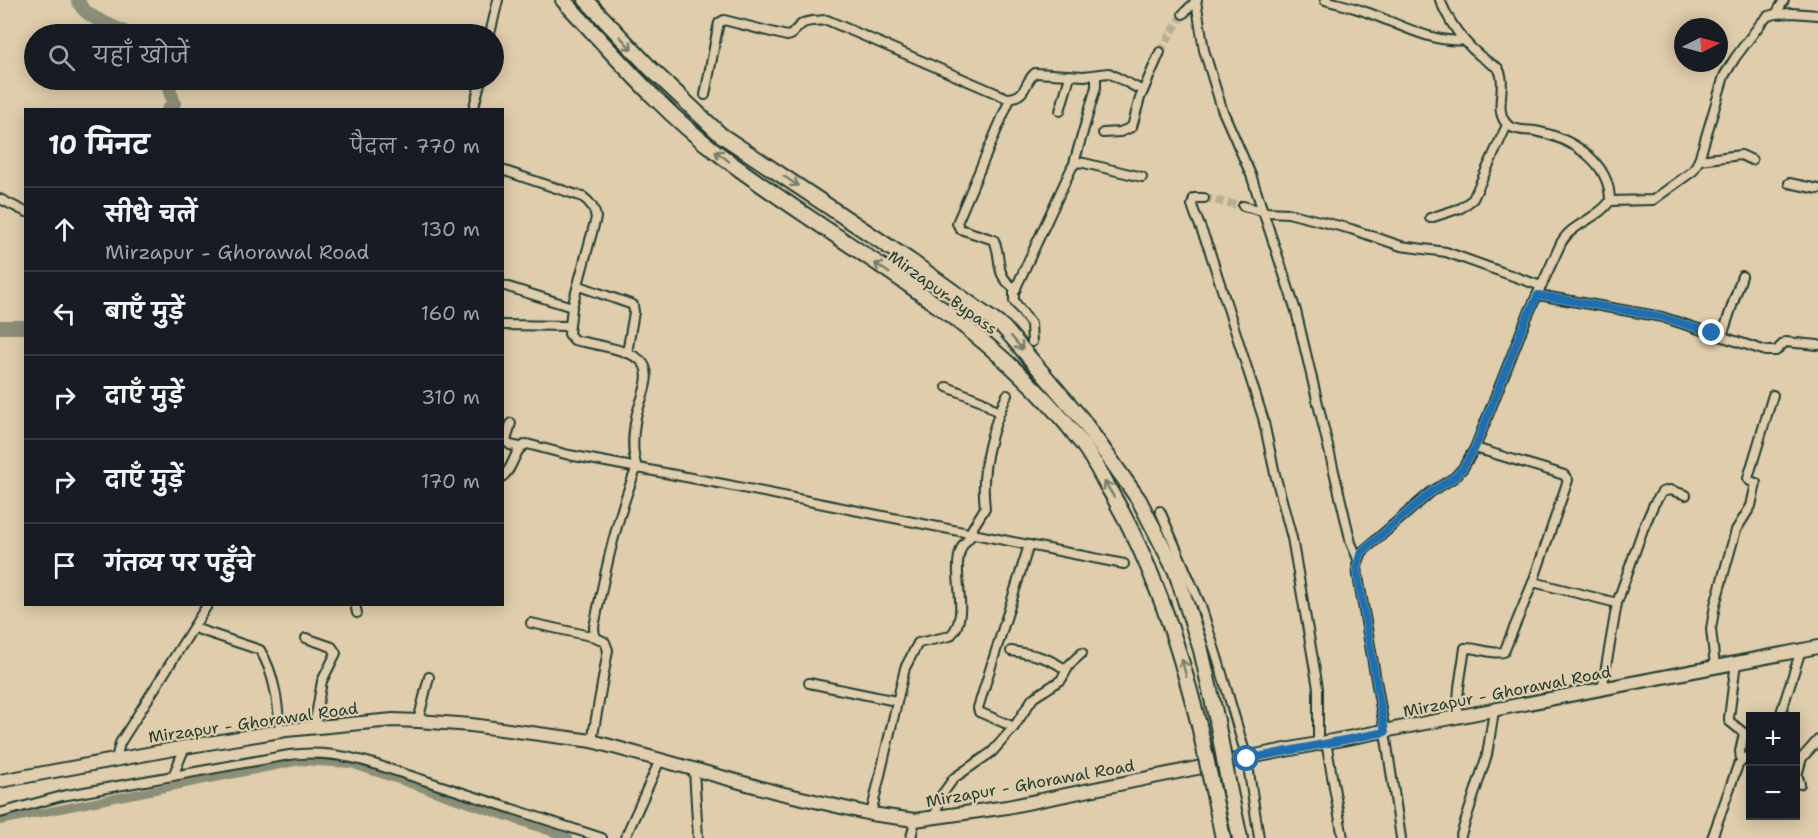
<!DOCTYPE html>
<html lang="hi">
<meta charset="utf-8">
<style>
body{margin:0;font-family:"Shantell Sans","Playpen Sans Deva",sans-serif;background:#242831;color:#f1f3f6}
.controls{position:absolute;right:18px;bottom:18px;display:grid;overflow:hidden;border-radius:0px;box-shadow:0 3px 15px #0003}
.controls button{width:54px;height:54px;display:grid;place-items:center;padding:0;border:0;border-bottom:2px solid #363941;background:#171b24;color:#f1f3f6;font:30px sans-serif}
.compass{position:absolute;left:1674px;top:18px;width:54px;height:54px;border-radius:50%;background:#171b24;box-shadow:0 3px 15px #0003;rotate:84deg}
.stop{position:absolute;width:18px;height:18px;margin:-14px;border:4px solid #1f6fb2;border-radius:50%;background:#fff}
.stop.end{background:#1f6fb2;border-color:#fff;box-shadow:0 2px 6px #0008}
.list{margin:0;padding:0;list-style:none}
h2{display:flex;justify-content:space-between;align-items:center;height:78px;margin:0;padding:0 24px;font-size:26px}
h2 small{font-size:20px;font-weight:400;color:#9ea1a6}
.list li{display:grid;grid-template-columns:39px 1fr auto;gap:18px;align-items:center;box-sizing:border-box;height:84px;padding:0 24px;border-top:2px solid #363941}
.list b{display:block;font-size:22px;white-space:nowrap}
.list p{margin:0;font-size:20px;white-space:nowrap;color:#9ea1a6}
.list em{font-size:20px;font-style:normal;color:#9ea1a6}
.icon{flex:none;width:33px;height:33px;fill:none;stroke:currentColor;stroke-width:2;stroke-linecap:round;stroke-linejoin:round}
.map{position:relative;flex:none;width:1818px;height:838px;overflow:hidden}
.search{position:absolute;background:#171b24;box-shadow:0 3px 15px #0003;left:24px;top:24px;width:480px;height:66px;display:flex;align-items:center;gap:15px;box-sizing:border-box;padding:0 21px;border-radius:33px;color:#9ea1a6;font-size:22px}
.panel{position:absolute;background:#171b24;box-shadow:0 3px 15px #0003;left:24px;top:108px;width:480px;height:498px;border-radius:0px}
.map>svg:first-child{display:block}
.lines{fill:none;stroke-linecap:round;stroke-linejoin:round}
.canal{stroke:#8c8f78;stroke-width:8}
.river{stroke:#8c8f78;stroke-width:14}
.street-tunnel{stroke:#b9b093;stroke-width:8;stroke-dasharray:8 4;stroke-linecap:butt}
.street-casing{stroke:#1f3d34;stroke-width:12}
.primary-casing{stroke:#1f3d34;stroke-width:16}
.highway-casing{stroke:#1f3d34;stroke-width:18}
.street{stroke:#dfcdab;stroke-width:8}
.primary{stroke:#dfcdab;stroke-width:12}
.highway{stroke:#dfcdab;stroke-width:14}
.highway-bridge-casing{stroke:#1f3d34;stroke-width:18;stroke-linecap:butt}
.highway-bridge{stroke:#dfcdab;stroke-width:14}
.oneway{stroke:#757e6a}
.route{stroke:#1f6fb2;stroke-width:8}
.labels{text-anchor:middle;stroke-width:4.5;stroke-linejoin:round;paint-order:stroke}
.street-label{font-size:16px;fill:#1f3d34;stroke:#dfcdab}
</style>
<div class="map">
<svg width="1818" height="838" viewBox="0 0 1818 838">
<rect width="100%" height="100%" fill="#dfcdab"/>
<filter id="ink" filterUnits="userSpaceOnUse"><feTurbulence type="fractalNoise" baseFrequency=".0167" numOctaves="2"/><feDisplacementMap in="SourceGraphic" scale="12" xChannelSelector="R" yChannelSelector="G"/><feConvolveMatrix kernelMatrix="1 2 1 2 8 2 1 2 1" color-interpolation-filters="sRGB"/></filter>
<g filter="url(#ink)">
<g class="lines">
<path class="canal" d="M0,821L300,761L351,764L569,838"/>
<g class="river">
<path d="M78,0C83,18 113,25 128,34"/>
<path d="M166,80L174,103L168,110"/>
<path d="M0,327H26"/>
</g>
<g class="street-tunnel">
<path d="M1160,52L1183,14"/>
<path d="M1204,198L1243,206"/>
</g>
<g class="street-casing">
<g id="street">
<path d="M1325,0C1339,4 1353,7 1366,12C1395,22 1433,44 1464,40"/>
<path d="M1196,1L1204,50L1222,109L1251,175L1296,311L1351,543L1358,559"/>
<path d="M1183,14L1197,0"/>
<path d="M1776,14L1784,0"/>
<path d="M490,34L498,0"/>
<path d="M705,95L718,27L719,23L724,20L787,36L791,35C805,18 806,22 827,20L1007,98C1028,97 1023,83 1035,73L1084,76L1109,73L1143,91"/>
<path d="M1010,99L957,223L960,229L994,240C1003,261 993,275 1016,289"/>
<path d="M473,110L481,80"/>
<path d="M1060,111L1070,76"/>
<path d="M1103,133L1120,132L1132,127L1140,98L1160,52"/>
<path d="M1699,160L1741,155L1752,160"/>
<path d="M1074,163L1096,87V76"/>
<path d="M502,170L583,197C590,202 595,209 596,218L572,307L569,334L574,340C592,344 627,349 640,360C656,373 639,402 636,417C633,434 631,452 637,467C616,518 605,573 594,627L595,637L605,642L608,650L592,741"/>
<path d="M1789,183L1818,189"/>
<path d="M1204,198H1194L1192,205L1194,211L1209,249L1263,418L1275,474L1292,538L1318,688V744"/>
<path d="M0,199L26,212"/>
<path d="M1610,201L1653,200L1693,171L1699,160L1724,76L1735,58L1761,23L1768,16L1776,14L1792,13L1818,15"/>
<path d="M1243,206L1267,212L1288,213L1351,229L1401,246L1446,252L1541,286"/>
<path d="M1430,218L1461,208L1473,199L1507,125"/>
<path d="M502,285L572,307"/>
<path d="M579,286L633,305L634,312L627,353"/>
<path d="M1538,295L1662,317L1766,351H1776L1785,342L1818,345"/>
<path d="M502,325L569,326"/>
<path d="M1722,336L1742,276"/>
<path d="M1032,342L1031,324L1014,301V292L1072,167L1077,162L1084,163L1142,177"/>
<path d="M947,387L982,401L999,413"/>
<path d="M511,423L506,441L510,445L520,447"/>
<path d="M1475,448L1555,472L1564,475L1568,480L1533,582"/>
<path d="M502,477C514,469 513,449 527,444L569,455L723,484L1124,564"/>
<path d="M1160,511L1201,606L1218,660L1247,759L1259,838"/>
<path d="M355,604L357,613"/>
<path d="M531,623L595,637"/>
<path d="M194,628L260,650C275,674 278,704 280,731"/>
<path d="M306,638L332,647L336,653L322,681L314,727"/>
<path d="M1011,651C1032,654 1049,657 1066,670"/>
<path d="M1736,662L1729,718V721L1744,733L1740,751L1741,760"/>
<path d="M1715,666L1711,629L1715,605L1736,530L1751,506L1756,483L1750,481L1748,478L1773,395"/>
<path d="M809,683L896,701"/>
<path d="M1602,690L1617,603L1643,529L1654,504L1662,492L1670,490L1686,495"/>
<path d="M1780,716L1801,650"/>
<path d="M1457,717L1459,687L1465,648C1478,647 1491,655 1504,652L1533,582L1617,603"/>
<path d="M418,721L429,677"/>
<path d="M1014,727L979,712L978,708L1029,545"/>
<path d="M1326,742L1343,838"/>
<path d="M116,759L120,743L208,604"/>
<path d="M694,770L698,838"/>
<path d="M1796,770L1800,784"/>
<path d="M1798,772L1802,758L1818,740"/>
<path d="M173,776L185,747"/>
<path d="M0,813L62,796L289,755C319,751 345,755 374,764L602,838"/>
<path d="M871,814L905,668L918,643L950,636C973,615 948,571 963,545C966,541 970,537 973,534L972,529L985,508C980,469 991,430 1007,395"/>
<path d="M934,818L941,796L954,778L992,752L1014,727L1033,698L1061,680L1070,664L1082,653"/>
<path d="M625,838L660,760"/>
<path d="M911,838L915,820"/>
<path d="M1401,838L1385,732L1358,576L1357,565L1362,552L1431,492L1455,477L1463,468L1475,448L1527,317L1561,243C1572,223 1598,219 1610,201C1610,161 1571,138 1535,131C1526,130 1512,131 1505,122C1494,107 1508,84 1498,68C1471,53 1452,29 1440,0"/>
<path d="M1460,838L1487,755L1494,711"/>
<path d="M1712,838L1738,765L1745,758H1750"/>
</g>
</g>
<g class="primary-casing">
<path id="primary" d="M0,781L185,747L286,730L393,720L418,721L471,725L592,741L776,792L871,814L915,820L1007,807L1265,754L1818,647"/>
</g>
<g class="highway-casing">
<g id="highway">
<path d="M563,0C613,53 660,110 719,154C842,248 989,318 1083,445C1092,457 1099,471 1106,484C1152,560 1177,640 1199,725"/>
<path d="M586,0L651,69L721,135L909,260L1004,328L1081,418L1139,500L1176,572L1201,650L1217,721"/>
<path d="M1230,792L1240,838"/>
<path d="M1214,795L1223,838"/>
</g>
</g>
<use href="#street" class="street"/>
<use href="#primary" class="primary"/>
<use href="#highway" class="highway"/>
<g class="highway-bridge-casing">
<g id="highway-bridge">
<path d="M1217,721L1230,792"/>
<path d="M1199,725L1214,795"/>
</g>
</g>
<use href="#highway-bridge" class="highway-bridge"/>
</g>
<defs><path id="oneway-shaft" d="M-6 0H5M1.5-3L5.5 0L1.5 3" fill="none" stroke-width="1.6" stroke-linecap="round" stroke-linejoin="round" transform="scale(1.5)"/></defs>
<g class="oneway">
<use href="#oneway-shaft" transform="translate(626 43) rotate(47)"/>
<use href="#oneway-shaft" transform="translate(722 156) rotate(-143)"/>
<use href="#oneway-shaft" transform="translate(791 181) rotate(34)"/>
<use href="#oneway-shaft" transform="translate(882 268) rotate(-145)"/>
<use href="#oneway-shaft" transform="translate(1017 343) rotate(50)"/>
<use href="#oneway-shaft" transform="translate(1109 489) rotate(-121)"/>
<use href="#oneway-shaft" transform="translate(1184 668) rotate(-105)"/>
</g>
</g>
<g class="lines" filter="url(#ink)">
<path class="route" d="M1247,759L1385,732L1358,576L1357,565L1362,552L1431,492L1455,477L1463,468L1475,448L1527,317L1538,295L1662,317L1712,333"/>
</g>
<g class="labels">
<g class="street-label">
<text transform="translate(943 292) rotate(36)" y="6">Mirzapur Bypass</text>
<text transform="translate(1507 691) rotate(-11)" y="6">Mirzapur - Ghorawal Road</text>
<text transform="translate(253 722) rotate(-8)" y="6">Mirzapur - Ghorawal Road</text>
<text transform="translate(1030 783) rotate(-10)" y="6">Mirzapur - Ghorawal Road</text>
</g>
</g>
</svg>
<div class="controls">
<button>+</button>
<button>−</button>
</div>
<svg class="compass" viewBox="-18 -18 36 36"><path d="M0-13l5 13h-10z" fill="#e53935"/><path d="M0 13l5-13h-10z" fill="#9ea1a6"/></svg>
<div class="stop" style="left:1247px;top:759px"></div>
<div class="stop end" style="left:1712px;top:333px"></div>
<div class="search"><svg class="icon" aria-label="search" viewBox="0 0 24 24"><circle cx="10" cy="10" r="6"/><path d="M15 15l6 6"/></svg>यहाँ खोजें</div>
<section class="panel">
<h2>10 मिनट<small>पैदल · 770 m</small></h2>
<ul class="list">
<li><svg class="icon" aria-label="ahead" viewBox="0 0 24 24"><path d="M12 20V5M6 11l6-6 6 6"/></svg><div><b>सीधे चलें</b><p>Mirzapur - Ghorawal Road</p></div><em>130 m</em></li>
<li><svg class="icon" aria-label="left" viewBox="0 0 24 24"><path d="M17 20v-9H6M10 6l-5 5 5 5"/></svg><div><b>बाएँ मुड़ें</b></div><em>160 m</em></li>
<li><svg class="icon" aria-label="right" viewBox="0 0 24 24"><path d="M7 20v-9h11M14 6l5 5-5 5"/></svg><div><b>दाएँ मुड़ें</b></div><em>310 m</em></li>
<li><svg class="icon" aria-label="right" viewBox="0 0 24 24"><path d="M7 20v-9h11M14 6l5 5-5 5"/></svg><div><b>दाएँ मुड़ें</b></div><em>170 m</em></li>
<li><svg class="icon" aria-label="arrive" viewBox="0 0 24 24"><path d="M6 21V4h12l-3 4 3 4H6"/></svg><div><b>गंतव्य पर पहुँचे</b></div></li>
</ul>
</section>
</div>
